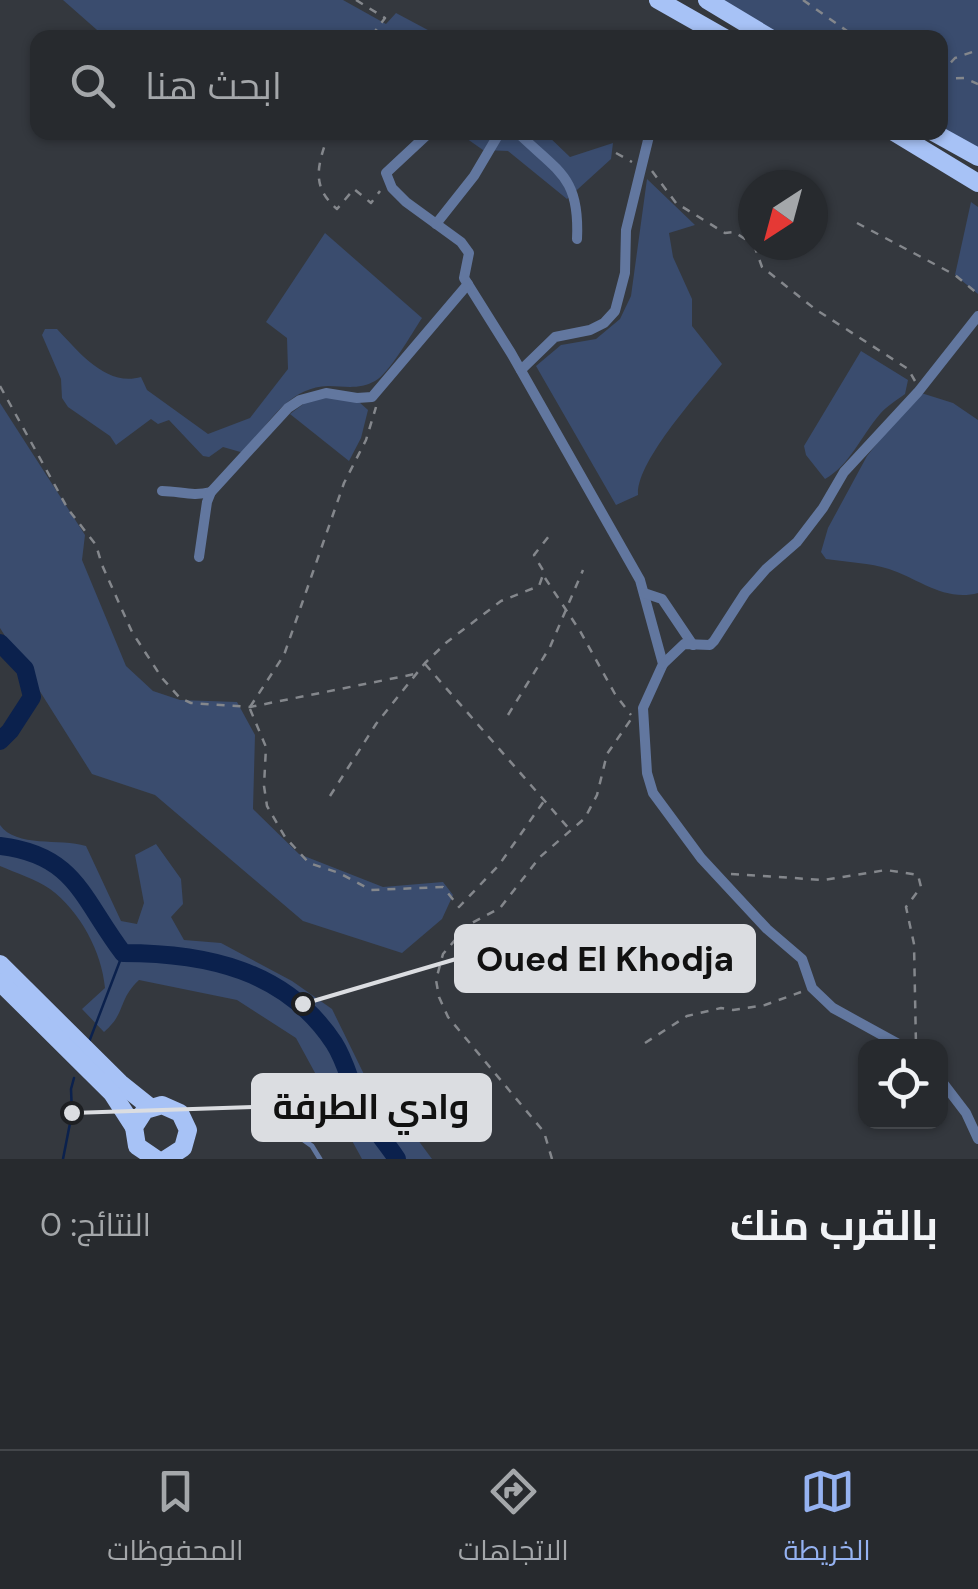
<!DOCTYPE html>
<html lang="ar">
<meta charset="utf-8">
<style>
body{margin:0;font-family:"DM Sans",Cairo,sans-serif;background:#33363a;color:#f1f3f6;direction:rtl}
.controls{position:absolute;right:30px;bottom:30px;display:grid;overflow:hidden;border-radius:20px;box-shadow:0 2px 8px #0004}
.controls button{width:90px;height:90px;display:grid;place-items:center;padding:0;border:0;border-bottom:2px solid #43464a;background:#272a2e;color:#f1f3f6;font:50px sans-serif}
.compass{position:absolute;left:738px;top:170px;width:90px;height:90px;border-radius:50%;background:#272a2e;box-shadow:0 2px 8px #0004;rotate:216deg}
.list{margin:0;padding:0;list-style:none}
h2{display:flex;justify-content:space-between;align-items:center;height:130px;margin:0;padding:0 40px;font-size:42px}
h2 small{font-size:32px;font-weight:400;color:#a4a7aa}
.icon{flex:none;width:55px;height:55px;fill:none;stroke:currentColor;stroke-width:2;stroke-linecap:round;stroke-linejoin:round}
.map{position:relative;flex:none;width:978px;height:1159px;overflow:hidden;direction:ltr}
.search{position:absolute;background:#272a2e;box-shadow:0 2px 8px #0004;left:30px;right:30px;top:30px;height:110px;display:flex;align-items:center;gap:25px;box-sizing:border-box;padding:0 35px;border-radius:20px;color:#a4a7aa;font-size:38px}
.sheet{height:290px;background:#272a2e}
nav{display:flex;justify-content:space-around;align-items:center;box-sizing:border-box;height:140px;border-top:2px solid #43464a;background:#272a2e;font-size:28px;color:#a4a7aa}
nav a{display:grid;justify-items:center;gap:5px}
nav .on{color:#95b2f1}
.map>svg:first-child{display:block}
.green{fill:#3a4c6e}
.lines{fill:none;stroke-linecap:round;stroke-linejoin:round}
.stream{stroke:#0b214d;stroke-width:2.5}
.river{stroke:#0b214d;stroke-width:18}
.path{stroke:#84878c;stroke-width:2.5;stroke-dasharray:8 8;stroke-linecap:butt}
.service{stroke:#62779f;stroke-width:5}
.minor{stroke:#62779f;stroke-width:10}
.trunk{stroke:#a7c2f6;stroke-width:18}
.path-bridge{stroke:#84878c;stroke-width:2.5;stroke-dasharray:8 8;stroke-linecap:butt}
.leader{fill:none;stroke:#dbdde1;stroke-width:4}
.callout-dot{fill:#dbdde1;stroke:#1d1f22;stroke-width:4}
.callout{fill:#dbdde1;stroke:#dbdde1;stroke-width:4}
.callout-label{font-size:35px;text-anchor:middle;font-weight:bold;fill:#111}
</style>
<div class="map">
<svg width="978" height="1159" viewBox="0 0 978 1159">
<rect width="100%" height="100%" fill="#34383e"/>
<g class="green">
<path d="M63,0H343L386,24L396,13L441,37H105Z"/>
<path d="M708,0H978V157L940,132V38L770,37Z"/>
<path d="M465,132L545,133L570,157L613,143L611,159L567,199L508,151L483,150L463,136Z"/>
<path d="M647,179L695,225L669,233L673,257L692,299V326L722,364C700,392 636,461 638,495L616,505L536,366L561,345L596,339L620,319L631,296Z"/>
<path d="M971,202L978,207V294L955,275Z"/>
<path d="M325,233L422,318C412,333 389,374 375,381C359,390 344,386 328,386C288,387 267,425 244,453L223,447L209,457L203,456L169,420L158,424L151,419L116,445L110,436L68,407L62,398L61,379L42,335L45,329H57C79,352 106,387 141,377L147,390L208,434L250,418L288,369L287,338L266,322Z"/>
<path d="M861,351L908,380L905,394C897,400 887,406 880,414C861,436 850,465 825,479L806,455L804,446Z"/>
<path d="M918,392L953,403L978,420V593C945,602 919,579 889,569C870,563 847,562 826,559L821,552L828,528L867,456Z"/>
<path d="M327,396L359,402L368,410L361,438L349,461L290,414L306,402Z"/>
<path d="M0,403L85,535L82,560L126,666L153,691L180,700L237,702L255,735L253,809L299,854L383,887L443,882L453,895L442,919L402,953L303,921L155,795L92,774L0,628Z"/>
<path d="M0,825C16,848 60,838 86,846L121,921L137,924L144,903L135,855L156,844L181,879L183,904L171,917L184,940L221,943L292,981L332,1009L382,1111L415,1136L432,1159H362L296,1038L237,1000L139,980C117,1001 127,1012 104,1032L82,1009L105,988C102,952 80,911 50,889C36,879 16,873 0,866Z"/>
</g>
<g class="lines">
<g class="stream">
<path d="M89,1042L123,953"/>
<path d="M63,1159L72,1113L71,1089L74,1078"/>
</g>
<g class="river">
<path d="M0,643L25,669L32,697L10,731L0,741"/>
<path d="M0,846C76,855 82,899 123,953C206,953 286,970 334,1043C347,1063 351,1088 362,1108C371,1126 386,1142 397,1159"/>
</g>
<g class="path">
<path d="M356,0L385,18L370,38"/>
<path d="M803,0L857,38"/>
<path d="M940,74L955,58L978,50"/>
<path d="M940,79L964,78L978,84"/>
<path d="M329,132C319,163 309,185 337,209L354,189L371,203L380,191"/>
<path d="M616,153L632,162"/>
<path d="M652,171L676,203L725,233L734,232L753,244"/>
<path d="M857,223L955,275L978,294"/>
<path d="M754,245L762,267L815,309L908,369L915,381"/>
<path d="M0,386L68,509L96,545L102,565L132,632L162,678L180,698L191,703L250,707L415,674"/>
<path d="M545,578L580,631L615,694L631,715"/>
<path d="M425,664L571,831"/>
<path d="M250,707L284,655L344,483L366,440L376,407"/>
<path d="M250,709L266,747L264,786L267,806L285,837L309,863L339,873L371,890L443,887L459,907L499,865L544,801"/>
<path d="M508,715L550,647L583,570"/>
<path d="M330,796L376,724L425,663L447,642L501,601L539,586L544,572L534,555L549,536"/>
<path d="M731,874L824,880L886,870L918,875L921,887L906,907L914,944L916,1046"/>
<path d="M645,1043L687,1016L721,1008L733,1010L765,1005L801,992"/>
<path d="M552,1159L544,1132L448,1017L439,997L436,980L443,954L468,925L500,908L540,857L585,818L597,795L607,754L634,715"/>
</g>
<path class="service" d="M298,1136L312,1146L320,1159"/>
<g class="minor">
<path d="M430,132L386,173L392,188L406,202L461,242L469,253L464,278L511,353L640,580L663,664L643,708L647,773L653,793L701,858L767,929L802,959L812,988L833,1008L902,1046"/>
<path d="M517,132C558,172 580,176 577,239"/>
<path d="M436,224L474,176L500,132"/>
<path d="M521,370L555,337L590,330L604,323L615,311L625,273L626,230L650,132"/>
<path d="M162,491C180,491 192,497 211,492"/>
<path d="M199,557L207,502L211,492L288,408L300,400L326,393L357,398L372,397L468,284"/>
<path d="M644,593L662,599L693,645"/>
<path d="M663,664L684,644L710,645L714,641L745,593L766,569L797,542L823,508L844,472L918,392L978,316"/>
<path d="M940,1079L966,1113L978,1139"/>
</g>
<g class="trunk">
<path d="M658,0L725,38"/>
<path d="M707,0L770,38"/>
<path d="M894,132L978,183"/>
<path d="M933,132L978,157"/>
<path d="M0,964L120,1083L150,1107"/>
<path d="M0,982L112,1093L134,1127"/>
<path d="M156,1159L137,1146L134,1127L145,1110L162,1105L180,1113L188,1130L183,1148L166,1159"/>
</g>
<path class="path-bridge" d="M762,38L767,28"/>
</g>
<path class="leader" d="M303 1004L456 959M72 1113L253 1107"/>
<g class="callout-dot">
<circle cx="303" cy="1004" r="10"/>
<circle cx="72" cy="1113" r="10"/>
</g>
<g class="callout">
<rect x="456" y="926" width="298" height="65" rx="10"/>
<rect x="253" y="1075" width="237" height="65" rx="10"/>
</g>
<g class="callout-label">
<text x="605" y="971">Oued El Khodja</text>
<text x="371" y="1119">وادي الطرفة</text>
</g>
</svg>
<div class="controls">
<button><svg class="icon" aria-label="locate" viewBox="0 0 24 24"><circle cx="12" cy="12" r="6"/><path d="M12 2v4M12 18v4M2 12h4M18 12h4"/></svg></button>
</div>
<svg class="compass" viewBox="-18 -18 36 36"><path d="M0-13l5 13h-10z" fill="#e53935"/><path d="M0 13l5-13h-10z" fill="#a4a7aa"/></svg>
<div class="search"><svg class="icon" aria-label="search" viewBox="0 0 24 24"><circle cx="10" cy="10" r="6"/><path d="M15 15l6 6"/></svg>ابحث هنا</div>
</div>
<section class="sheet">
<h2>بالقرب منك<small>النتائج: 0</small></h2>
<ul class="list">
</ul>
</section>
<nav>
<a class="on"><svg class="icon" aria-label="map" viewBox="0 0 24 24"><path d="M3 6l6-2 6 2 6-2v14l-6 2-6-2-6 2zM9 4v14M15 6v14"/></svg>الخريطة</a>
<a><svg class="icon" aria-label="directions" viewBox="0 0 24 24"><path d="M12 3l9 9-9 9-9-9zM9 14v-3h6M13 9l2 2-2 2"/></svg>الاتجاهات</a>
<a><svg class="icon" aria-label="saved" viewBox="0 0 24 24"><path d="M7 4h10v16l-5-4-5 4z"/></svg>المحفوظات</a>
</nav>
